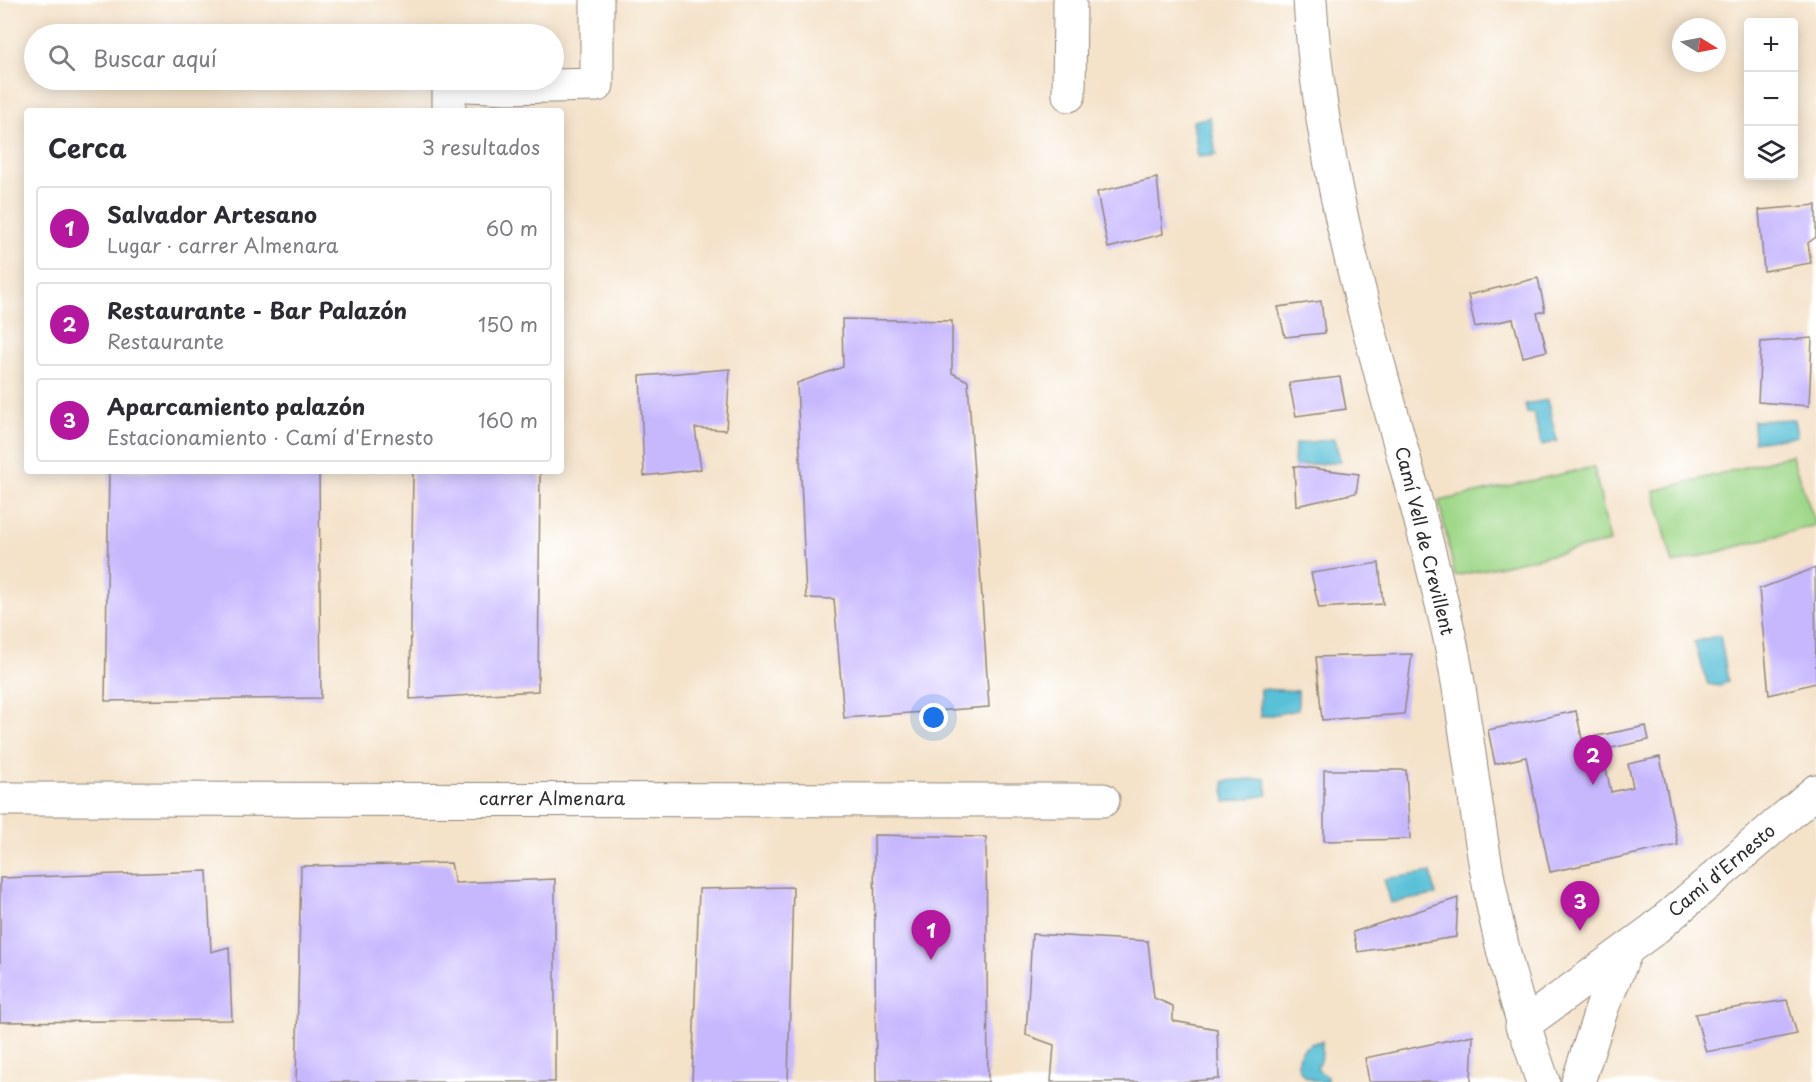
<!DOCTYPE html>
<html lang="es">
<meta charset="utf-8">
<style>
body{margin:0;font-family:"Playpen Sans",sans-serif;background:#f7f7f7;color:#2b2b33}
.controls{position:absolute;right:18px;top:18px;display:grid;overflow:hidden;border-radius:6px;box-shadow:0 3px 15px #0003}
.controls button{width:54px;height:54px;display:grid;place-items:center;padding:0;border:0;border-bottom:2px solid #e1e1e2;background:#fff;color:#2b2b33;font:30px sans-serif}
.compass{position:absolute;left:1672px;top:18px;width:54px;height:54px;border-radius:50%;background:#fff;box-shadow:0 3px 15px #0003;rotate:100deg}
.you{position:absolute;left:934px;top:718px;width:21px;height:21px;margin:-15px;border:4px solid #fff;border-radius:50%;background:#1a73e8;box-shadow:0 0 0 9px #1a73e833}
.badge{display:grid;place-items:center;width:39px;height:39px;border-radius:50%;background:#b5179e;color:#fff;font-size:20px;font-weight:700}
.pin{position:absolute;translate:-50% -50px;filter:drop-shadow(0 2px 3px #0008)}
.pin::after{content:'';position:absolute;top:32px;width:21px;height:18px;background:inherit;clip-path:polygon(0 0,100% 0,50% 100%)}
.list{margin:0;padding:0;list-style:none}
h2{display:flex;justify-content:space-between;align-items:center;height:78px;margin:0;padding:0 24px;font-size:26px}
h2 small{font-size:20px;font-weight:400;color:#7c7c81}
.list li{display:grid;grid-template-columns:39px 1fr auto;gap:18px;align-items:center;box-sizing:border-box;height:84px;margin:0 12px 12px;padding:0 12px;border:2px solid #e1e1e2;border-radius:6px}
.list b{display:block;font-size:22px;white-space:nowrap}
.list p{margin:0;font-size:20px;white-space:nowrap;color:#7c7c81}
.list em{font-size:20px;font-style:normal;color:#7c7c81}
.icon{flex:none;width:33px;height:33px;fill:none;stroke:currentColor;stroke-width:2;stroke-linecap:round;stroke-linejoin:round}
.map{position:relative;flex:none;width:1816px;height:1082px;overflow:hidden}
.search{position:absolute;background:#fff;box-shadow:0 3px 15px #0003;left:24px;top:24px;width:540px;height:66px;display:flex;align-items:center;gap:15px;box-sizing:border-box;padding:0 21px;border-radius:33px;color:#7c7c81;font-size:22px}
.panel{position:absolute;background:#fff;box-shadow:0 3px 15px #0003;left:24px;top:108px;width:540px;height:366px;border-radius:6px}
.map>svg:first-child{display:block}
.green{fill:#a0d88a;stroke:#66825a;stroke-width:1.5}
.water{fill:#59c0d7;stroke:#427681;stroke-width:1.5}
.building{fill:#c7b8fe}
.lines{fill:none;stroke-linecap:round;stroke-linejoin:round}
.minor-casing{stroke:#90867a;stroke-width:35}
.minor{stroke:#fff;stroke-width:33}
.labels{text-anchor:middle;stroke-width:6;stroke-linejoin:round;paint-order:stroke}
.street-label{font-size:18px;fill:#2b2b2b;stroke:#fff}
</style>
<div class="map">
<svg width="1816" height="1082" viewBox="0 0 1816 1082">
<rect width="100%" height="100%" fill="#fff"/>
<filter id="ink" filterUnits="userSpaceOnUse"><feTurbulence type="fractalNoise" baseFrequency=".0167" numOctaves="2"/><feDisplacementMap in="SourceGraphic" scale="12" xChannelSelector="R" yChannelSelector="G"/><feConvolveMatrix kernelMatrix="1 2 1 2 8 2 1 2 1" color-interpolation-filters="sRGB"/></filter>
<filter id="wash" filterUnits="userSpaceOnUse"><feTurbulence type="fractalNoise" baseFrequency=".008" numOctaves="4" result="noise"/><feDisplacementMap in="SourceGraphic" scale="24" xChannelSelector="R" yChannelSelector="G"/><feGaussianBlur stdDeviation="1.35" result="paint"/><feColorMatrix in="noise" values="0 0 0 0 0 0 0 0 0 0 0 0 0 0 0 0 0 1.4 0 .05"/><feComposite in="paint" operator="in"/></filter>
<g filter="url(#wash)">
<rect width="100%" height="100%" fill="#f4e2c9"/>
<g class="green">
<path d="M1791,455L1816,525L1673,564L1654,491Z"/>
<path d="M1594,467L1610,542L1455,576L1439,501Z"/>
</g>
<g class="water">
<path d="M1210,117L1216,155L1198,157L1193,121Z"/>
<path d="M1547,400L1557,441L1542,445L1533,412L1527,413L1525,404Z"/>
<path d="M1794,419L1797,436L1754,442L1753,421Z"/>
<path d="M1334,439L1341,462L1294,466L1295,444Z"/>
<path d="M1720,635L1728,681L1720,686L1708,684L1694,642Z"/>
<path d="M1260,689L1298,691V710L1260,717Z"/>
<path d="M1265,778L1268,795L1225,802L1224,781Z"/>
<path d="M1431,872L1436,895L1391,903L1384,879Z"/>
<path d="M1322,1041V1054L1317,1069L1327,1077V1082C1290,1082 1288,1046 1322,1041Z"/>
</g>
<g id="blocks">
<g class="building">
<path d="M1157,178L1163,234L1108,248L1097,192Z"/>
<path d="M1816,205V237L1808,243L1811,263L1764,271L1759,210Z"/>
<path d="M1538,278L1545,311L1537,313L1547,351L1523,357L1513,319L1475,327L1468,295Z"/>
<path d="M1321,301L1325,333L1285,337L1278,307Z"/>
<path d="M842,319L952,321V373L968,381L989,707L844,718L834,599L806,598L797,383L843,367Z"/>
<path d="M1812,338L1809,406L1758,402L1761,342Z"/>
<path d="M730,369L726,430L695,428L701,469L644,476L640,376Z"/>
<path d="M1340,377L1346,409L1296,416L1289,383Z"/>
<path d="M1294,466L1359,474L1356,493L1296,506Z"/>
<path d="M109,471H319L321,698L105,701Z"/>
<path d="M413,471H540L538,691L410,699Z"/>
<path d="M1379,563L1383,604L1319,608L1311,573Z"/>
<path d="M1815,568L1816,683L1769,695L1759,589Z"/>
<path d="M1412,654L1404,714L1322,720L1316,657Z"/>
<path d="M1576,711L1582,739L1646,726L1649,740L1602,750L1611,792L1633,787L1628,764L1660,757L1678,845L1550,872L1526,757L1495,764L1488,730Z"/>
<path d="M1324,770H1406L1410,839L1324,841Z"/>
<path d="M874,835L986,837L988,1082H876Z"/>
<path d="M451,863L455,883L555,879V1082H296L301,866Z"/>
<path d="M207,871L211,952L229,947L232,1020L0,1022V878Z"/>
<path d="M793,887L788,1082H692L699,889Z"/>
<path d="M1458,898L1456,937L1358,952L1353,932Z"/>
<path d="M1032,934L1148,941L1154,998L1173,1006V1021L1217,1029L1219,1079L1179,1082H1051L1054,1045L1026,1035Z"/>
<path d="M1787,1000L1797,1034L1706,1052L1695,1014Z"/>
<path d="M1473,1035L1471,1082H1369L1365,1058Z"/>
</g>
</g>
</g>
<g filter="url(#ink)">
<use href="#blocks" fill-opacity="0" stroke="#90867a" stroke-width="1.5"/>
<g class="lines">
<g class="minor-casing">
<g id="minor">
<path d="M1310,0C1322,216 1401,421 1448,630C1467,715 1473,803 1490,889C1502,955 1521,1019 1543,1082"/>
<path d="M1069,95L1070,0"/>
<path d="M449,111V84L508,87L597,85V0"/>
<path d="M0,799L1103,800"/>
<path d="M1522,1026L1653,930L1816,791"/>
<path d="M1578,1082L1603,1005L1626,951"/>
</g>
</g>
<use href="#minor" class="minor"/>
</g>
</g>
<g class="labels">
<g class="street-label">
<text transform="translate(1424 541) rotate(76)" y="6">Camí Vell de Crevillent</text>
<text x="552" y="805">carrer Almenara</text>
<text transform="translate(1722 871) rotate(-40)" y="6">Camí d'Ernesto</text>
</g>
</g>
</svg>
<div class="controls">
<button>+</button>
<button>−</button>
<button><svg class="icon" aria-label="layers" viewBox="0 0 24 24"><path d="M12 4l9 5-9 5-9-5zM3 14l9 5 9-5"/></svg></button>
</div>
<svg class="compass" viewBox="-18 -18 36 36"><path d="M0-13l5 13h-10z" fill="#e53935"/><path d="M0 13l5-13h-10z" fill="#7c7c81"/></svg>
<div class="you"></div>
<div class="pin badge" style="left:931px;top:960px">1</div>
<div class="pin badge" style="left:1593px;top:785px">2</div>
<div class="pin badge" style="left:1580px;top:931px">3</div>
<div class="search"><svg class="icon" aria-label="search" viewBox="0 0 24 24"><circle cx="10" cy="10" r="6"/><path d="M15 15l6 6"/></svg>Buscar aquí</div>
<section class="panel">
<h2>Cerca<small>3 resultados</small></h2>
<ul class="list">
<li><span class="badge">1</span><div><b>Salvador Artesano</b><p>Lugar · carrer Almenara</p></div><em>60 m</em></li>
<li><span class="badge">2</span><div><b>Restaurante - Bar Palazón</b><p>Restaurante</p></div><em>150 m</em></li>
<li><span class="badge">3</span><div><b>Aparcamiento palazón</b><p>Estacionamiento · Camí d'Ernesto</p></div><em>160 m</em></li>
</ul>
</section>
</div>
